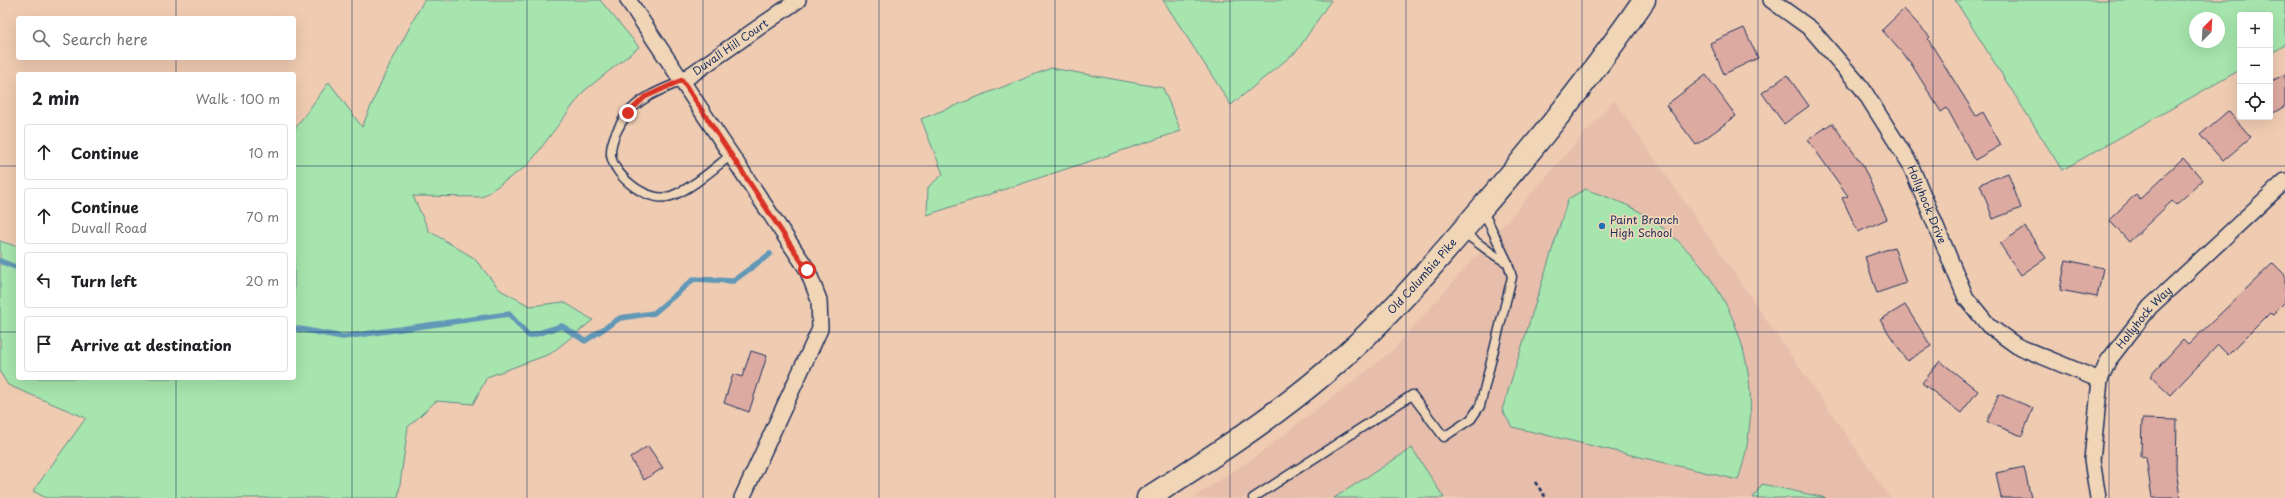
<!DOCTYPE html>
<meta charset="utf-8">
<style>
body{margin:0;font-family:"Playpen Sans",sans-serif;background:#f6f6f6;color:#202124}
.controls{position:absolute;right:12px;top:12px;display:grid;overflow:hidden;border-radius:4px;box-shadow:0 4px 16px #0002}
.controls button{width:36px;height:36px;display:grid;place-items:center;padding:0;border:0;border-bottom:1px solid #e0e0e0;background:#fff;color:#202124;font:20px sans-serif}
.compass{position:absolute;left:2189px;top:12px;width:36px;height:36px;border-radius:50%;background:#fff;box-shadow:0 4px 16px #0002;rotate:24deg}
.stop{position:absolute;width:12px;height:12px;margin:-9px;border:3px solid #d93025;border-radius:50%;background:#fff}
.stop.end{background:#d93025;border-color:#fff;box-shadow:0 1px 4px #0008}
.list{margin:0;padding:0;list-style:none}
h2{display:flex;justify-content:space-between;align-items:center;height:52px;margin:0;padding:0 16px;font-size:17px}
h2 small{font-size:13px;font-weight:400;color:#757577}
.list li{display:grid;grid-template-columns:26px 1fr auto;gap:12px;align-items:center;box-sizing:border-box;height:56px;margin:0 8px 8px;padding:0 8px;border:1px solid #e0e0e0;border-radius:4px}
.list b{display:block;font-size:15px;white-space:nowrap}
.list p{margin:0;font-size:13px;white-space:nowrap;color:#757577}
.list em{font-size:13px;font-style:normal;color:#757577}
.icon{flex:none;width:22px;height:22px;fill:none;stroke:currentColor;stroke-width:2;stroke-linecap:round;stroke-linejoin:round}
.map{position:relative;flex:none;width:2285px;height:498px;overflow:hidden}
.search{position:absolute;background:#fff;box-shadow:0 4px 16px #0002;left:16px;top:16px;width:280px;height:44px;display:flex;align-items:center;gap:10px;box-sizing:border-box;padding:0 14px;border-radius:4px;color:#757577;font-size:15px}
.panel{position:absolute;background:#fff;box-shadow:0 4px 16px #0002;left:16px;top:72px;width:280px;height:308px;border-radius:4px}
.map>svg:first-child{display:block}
.built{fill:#e6beab}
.green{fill:#a6e5ad;stroke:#608a86;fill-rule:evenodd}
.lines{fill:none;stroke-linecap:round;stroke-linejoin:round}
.stream{stroke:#6298b7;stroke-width:5.5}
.building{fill:#ddaaa1;stroke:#1b2f5e}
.service-casing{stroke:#1b2f5e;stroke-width:11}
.minor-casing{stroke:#1b2f5e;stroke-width:18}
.secondary-casing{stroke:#1b2f5e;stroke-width:25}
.path{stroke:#1b2f5e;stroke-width:2.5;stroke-dasharray:4 3;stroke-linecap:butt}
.service{stroke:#f0d5b7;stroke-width:8}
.minor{stroke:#f0d5b7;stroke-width:15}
.secondary{stroke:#f0d5b7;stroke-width:22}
.route{stroke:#d93025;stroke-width:5}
.grid{fill:none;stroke:#1b2f5e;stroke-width:1;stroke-opacity:0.55}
.poi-dot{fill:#1f6fb2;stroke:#f0d5b7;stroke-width:1.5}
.labels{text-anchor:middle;stroke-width:3.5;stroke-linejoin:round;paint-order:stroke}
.street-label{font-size:11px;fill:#1b2f5e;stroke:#f0d5b7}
.poi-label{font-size:11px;fill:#1b2f5e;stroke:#f0d5b7;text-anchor:start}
</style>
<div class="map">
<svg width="2285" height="498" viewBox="0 0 2285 498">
<rect width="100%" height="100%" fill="#efcbb2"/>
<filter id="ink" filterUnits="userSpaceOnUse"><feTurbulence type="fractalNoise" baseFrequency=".025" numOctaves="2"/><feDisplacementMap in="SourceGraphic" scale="8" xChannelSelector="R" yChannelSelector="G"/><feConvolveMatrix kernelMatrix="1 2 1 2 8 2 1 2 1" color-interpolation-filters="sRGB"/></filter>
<g filter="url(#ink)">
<path class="built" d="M1614,100L1890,498H1193L1258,455L1392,351Z"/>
<g class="green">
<path d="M424,0H600L639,47L584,91L528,165L482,197L413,196L429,231L474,258L500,290L530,306L564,302L593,320L550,354L487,377L473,404L436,401L408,427L398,498H46L33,491L86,418L8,385L0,372V241L18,247V378H294V130L329,82L362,127L383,78Z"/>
<path d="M1163,0H1331L1297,51L1231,105Z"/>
<path d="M1955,0H2285V45L2270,54V15H2240V70L2062,170ZM2195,18H2219V42H2195Z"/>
<path d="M1051,68L1163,88L1181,131L927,215L928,187L943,174L921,119Z"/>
<path d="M1585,189C1607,197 1629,204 1648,217C1735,276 1772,381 1738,480L1512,427L1502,410L1568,199Z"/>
<path d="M1412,448L1444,498H1334Z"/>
<path d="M1762,484L1826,498H1753Z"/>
</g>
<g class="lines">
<g class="stream">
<path d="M0,261L18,268"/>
<path d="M294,328L343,337L509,314L529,336L562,326L585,341L620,318L654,313L694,279L733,281L770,254"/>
</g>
</g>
<g class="building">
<path d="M1904,9L1930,37L1928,39L1976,116L1983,112L2001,145L1975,160L1947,108L1941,112L1910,62L1882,30Z"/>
<path d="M1744,28L1758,58L1724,74L1710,43Z"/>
<path d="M2285,74V106L2270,115V82Z"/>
<path d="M1706,75L1736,116L1696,145L1666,105Z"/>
<path d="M1787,75L1809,106L1784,124L1762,93Z"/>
<path d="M2228,111L2251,137L2223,161L2200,135Z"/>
<path d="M1832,123L1862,164L1887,219L1858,232L1842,198L1848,196L1808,140Z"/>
<path d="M2183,158L2203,180L2176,205L2172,201L2129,242L2109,220L2136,194L2140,199Z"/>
<path d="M2008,173L2021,208L1993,219L1980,184Z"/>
<path d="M2025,227L2046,258L2021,275L2000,244Z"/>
<path d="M1894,247L1906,283L1877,293L1865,257Z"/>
<path d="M2066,260L2103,268L2097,297L2060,290Z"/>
<path d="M2273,263L2285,275V302L2272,315L2270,313L2228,355L2218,345L2170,395L2150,376L2183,340L2188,345Z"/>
<path d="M1905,305L1931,346L1907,361L1880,320Z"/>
<path d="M751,351L767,356L749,412L724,403L733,374L742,377Z"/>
<path d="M1940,361L1978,391L1961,413L1922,383Z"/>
<path d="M1999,394L2033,408L2022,436L1987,422Z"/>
<path d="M2142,419L2177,420L2176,469L2180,498H2152L2146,457L2141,456Z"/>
<path d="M648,446L663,468L644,480L630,458Z"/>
<path d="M2024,467L2031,498H2001L1996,473Z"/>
</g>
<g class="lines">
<g class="service-casing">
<g id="service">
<path d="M682,81C662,90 642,96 628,113C620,123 610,141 611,155C614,177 649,204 671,196C693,188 713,169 731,155"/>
<path d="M1463,233C1479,242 1491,255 1508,263"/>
<path d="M1253,498L1412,395L1444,437L1471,419L1480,406L1512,277L1508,263L1482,209"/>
</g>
</g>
<g class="minor-casing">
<g id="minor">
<path d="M628,0L807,269L819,300L820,329L742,498"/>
<path id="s1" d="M1771,0L1811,29L1862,88L1910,164L1966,298L1989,326L2017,346L2100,380"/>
<path id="s2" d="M682,81L798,0"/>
<path id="s3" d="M2098,498L2092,460L2100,380L2108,361L2150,307L2285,181"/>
</g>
</g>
<g class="secondary-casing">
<g id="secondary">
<path id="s4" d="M1148,498C1209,459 1270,420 1325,373C1381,326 1428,271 1475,216C1535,147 1592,76 1644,0"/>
</g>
</g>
<path class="path" d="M1535,482L1546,498"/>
<use href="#service" class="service"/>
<use href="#minor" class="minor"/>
<use href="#secondary" class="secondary"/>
</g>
</g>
<g class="lines" filter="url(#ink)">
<path class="route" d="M628,113L645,97L682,80L807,270"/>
</g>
<path class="grid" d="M176,0V18M352,0V498M527,0V498M703,0V498M879,0V498M1055,0V498M1230,0V498M1406,0V498M1582,0V498M1758,0V498M1933,0V498M2109,0V498M176,58V74M0,166H18M294,166H2285M0,332H18M294,332H2285M176,378V498"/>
<circle class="poi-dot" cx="1602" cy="226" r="4"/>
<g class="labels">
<g class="street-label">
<text dy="4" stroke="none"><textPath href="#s2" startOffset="59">Duvall Hill Court</textPath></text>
<text dy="4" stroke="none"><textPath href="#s1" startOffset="261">Hollyhock Drive</textPath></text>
<text dy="4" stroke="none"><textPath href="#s4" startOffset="354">Old Columbia Pike</textPath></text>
<text dy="4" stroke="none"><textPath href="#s3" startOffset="196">Hollyhock Way</textPath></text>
</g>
<g class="poi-label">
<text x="1610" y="224">Paint Branch<tspan x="1610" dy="13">High School</tspan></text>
</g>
</g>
</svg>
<div class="controls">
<button>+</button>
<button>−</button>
<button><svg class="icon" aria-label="locate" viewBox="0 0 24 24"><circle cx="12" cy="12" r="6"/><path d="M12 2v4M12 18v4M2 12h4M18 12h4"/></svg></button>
</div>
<svg class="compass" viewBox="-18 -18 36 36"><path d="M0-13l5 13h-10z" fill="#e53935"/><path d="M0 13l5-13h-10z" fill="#757577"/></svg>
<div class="stop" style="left:807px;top:270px"></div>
<div class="stop end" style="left:628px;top:113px"></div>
<div class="search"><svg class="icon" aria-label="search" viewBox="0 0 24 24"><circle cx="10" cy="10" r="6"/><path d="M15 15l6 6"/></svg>Search here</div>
<section class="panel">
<h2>2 min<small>Walk · 100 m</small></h2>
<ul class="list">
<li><svg class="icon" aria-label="ahead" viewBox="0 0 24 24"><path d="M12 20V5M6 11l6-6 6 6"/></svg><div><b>Continue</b></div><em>10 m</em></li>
<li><svg class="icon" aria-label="ahead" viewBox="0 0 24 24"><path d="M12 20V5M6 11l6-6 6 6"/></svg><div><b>Continue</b><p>Duvall Road</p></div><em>70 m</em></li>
<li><svg class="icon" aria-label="left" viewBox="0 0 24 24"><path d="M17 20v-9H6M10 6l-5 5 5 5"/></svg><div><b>Turn left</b></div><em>20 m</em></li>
<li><svg class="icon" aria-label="arrive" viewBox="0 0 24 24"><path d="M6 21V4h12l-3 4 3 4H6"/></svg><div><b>Arrive at destination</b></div></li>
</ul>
</section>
</div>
